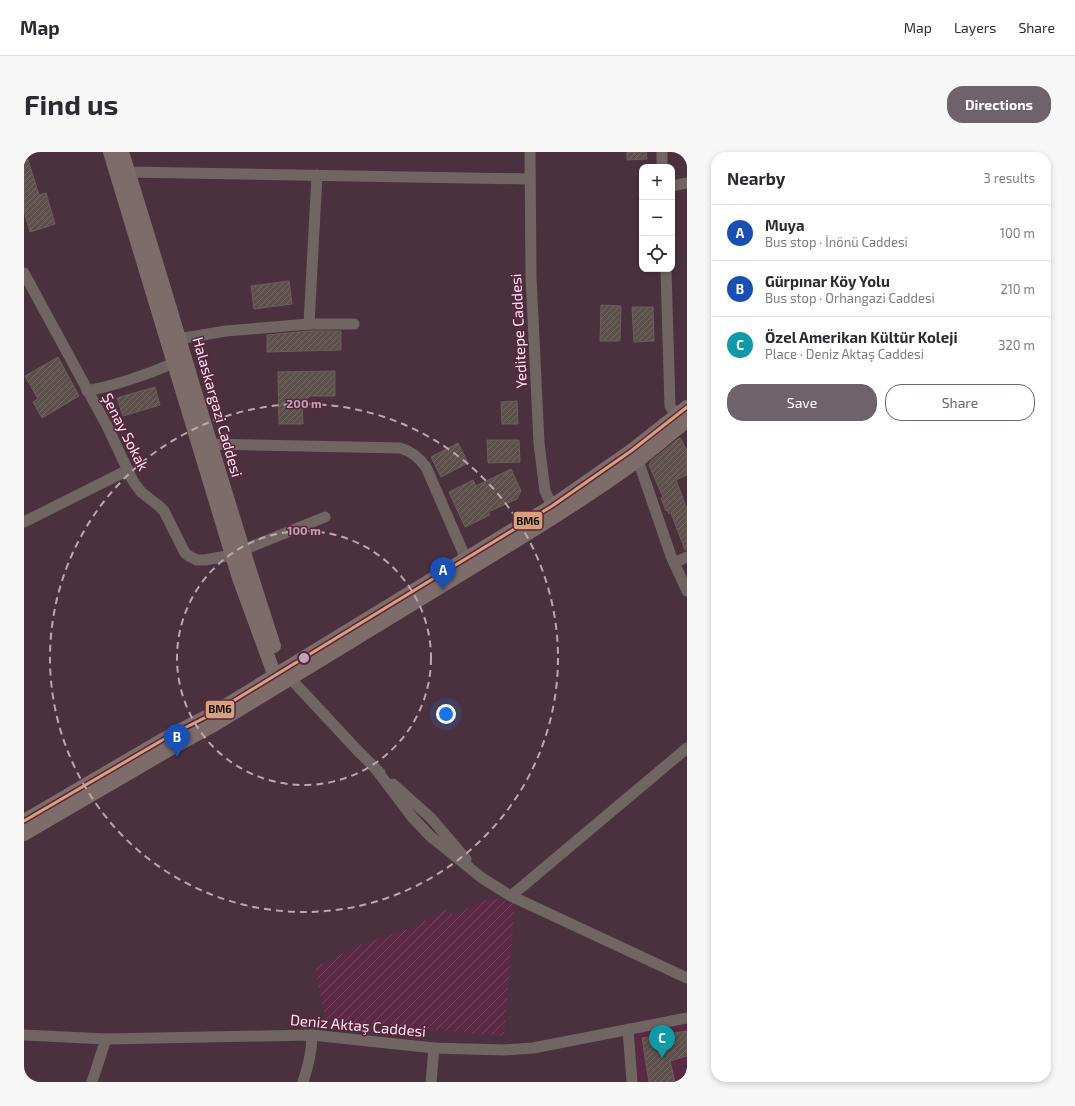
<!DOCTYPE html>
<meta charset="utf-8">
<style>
body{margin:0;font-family:"Exo 2",sans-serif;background:#f7f7f7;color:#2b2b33}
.controls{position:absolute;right:12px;top:12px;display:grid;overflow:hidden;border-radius:8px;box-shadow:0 2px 6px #0003}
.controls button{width:36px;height:36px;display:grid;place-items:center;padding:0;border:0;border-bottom:1px solid #e1e1e2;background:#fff;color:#2b2b33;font:20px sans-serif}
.you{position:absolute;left:422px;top:562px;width:14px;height:14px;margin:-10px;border:3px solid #fff;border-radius:50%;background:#1a73e8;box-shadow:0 0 0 6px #1a73e833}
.badge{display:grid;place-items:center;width:26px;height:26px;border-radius:50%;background:#6e626b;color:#fff;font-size:13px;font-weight:700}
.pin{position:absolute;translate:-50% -33px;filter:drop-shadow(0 1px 2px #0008)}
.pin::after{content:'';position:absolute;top:21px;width:14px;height:12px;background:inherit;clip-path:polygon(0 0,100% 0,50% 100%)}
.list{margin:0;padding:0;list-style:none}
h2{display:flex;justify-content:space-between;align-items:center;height:52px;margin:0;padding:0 16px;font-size:17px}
h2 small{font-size:13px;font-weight:400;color:#7c7c81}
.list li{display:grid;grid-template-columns:26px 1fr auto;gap:12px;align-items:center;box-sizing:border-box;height:56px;padding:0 16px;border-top:1px solid #e1e1e2}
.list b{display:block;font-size:15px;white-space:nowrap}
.list p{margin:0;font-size:13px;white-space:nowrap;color:#7c7c81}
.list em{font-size:13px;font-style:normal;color:#7c7c81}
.actions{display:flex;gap:8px;padding:12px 16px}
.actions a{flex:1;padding:9px 0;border:1px solid #6e626b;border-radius:16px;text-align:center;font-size:14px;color:#6e626b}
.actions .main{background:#6e626b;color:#fff}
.icon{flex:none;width:22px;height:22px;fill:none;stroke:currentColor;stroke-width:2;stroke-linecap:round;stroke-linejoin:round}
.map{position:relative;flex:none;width:663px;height:930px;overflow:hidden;border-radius:16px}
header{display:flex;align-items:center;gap:24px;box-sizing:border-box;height:56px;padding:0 20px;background:#fff;border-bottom:1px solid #e1e1e2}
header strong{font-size:19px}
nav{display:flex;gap:22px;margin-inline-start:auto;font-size:14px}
.intro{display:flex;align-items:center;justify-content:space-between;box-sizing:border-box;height:96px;padding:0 24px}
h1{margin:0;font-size:28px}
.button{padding:10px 18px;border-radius:16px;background:#6e626b;color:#fff;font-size:14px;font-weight:700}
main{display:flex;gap:24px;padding:0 24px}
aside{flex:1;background:#fff;border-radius:16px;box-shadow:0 2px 6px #0003}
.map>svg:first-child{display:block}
.built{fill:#5c2945}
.industrial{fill:url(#industrial-furrows)}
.building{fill:url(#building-hatch);stroke:#6b5e5b}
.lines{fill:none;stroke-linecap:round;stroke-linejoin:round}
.minor{stroke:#716563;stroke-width:11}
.major{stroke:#7d6c69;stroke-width:14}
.bus-1-casing{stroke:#56263f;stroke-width:6}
.bus-1{stroke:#d9a179;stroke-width:3}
.ring{fill:none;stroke:#bfa5b0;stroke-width:2;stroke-dasharray:7 5}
.labels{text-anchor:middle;stroke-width:3;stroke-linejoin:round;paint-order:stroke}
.street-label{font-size:15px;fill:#fde3ee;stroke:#56263f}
.centre{fill:#bfa5b0;stroke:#56263f;stroke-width:2}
.ring-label{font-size:12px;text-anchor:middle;font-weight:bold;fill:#bfa5b0;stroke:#56263f;stroke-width:3;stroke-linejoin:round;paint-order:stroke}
.line-badge{stroke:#56263f;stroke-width:1.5}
.pale-badge-label{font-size:11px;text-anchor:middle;font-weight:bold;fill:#111}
</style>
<header>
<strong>Map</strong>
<nav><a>Map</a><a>Layers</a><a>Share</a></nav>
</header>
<div class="intro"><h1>Find us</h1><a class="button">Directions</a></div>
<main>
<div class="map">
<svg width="663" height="930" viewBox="0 0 663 930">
<defs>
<pattern id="industrial-furrows" width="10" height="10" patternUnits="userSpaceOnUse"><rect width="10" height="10" fill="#5c2945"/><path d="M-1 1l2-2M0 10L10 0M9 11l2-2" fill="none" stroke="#744860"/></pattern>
<pattern id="building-hatch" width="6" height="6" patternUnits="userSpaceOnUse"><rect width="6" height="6" fill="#5d4f4c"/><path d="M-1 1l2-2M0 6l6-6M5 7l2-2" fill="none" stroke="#756866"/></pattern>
</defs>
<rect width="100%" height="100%" fill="#4b313e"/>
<path class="built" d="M663,872V912L660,913L663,930H614L612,880Z"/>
<path class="industrial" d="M467,746L491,751L480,884L302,868L291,816L335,793L392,774L422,757L429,763Z"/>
<g class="building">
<path d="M603,0H622L623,7L603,8Z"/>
<path d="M0,1H2L15,43L22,41L31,72L6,80L0,59Z"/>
<path d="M265,129L268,152L230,157L227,134Z"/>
<path d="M577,153L597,154L596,189H576Z"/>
<path d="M608,155H629L630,189L610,190Z"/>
<path d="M285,179H317V198L243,200V183Z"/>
<path d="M34,205L55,244L18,266L9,250L14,247L1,224Z"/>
<path d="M311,219V244H286L279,251L280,252L278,253L279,272H255L254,220Z"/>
<path d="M131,235L136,253L99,264L93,246Z"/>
<path d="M493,249L494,272H478L477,250Z"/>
<path d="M655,286L657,287L663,299V323L652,328L663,357V398H661L647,361L645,362L643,358L642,359L637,346L639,345L625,313L627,309Z"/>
<path d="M463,288H495L496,310L464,311Z"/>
<path d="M434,291L444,311L417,325L407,305Z"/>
<path d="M487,317L497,339L493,347L464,360L466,363L441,375L425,340L449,328L452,334Z"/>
<path d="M663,879V904L646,909L651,930H625L618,886Z"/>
</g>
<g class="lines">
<g class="minor">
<path d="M506,0L507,125L515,291L521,339L528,354"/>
<path d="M638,0V15"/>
<path d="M104,20L506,27"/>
<path d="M648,34L663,31"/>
<path d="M642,117L646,254L652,263"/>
<path d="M0,121L83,274L109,329L117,340L135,354L140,359L161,401L165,404L173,408H181L208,403"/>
<path d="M285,172L293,23"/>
<path d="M148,188L202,179L285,172H330"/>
<path d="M63,239C93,233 122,223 150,211"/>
<path d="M186,292L376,296C387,299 395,305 402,315L442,407"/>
<path d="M610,303L614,308L647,404L663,439"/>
<path d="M0,370L104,318"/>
<path d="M219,398L301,365"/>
<path d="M650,411L663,405"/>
<path d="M266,526L334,599L356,621"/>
<path d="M351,616L388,665L406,684L458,726L487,744L663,826"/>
<path d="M369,632L407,666L442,707"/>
<path d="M487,744L663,596"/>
<path d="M604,877L608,930"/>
<path d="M0,883L82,887L288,883L410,896L480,898L509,896L663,866"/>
<path d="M68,930L82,887"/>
<path d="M279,930C284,914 288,900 288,883"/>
<path d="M407,930L410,896"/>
</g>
<g class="major">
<path d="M86,0L215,426L248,516L255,531"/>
<path d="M98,0C150,164 196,331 250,494"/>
<path d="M0,669L147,583L188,562L528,354L607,299L663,255"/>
<path d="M0,682L151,594L193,571L493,388C534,363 574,337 613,309C630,296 646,282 663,269"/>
</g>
<g class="bus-1-casing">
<path id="bus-1" d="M0,669L147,583L188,562L528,354L607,299L663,255"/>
</g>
<use href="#bus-1" class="bus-1"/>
</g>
<g class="ring">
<circle cx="280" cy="506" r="127"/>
<circle cx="280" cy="506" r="254"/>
</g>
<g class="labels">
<g class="street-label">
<text transform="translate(495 179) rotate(-93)" y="5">Yeditepe Caddesi</text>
<text transform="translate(193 255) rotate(74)" y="5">Halaskargazi Caddesi</text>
<text transform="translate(101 280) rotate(63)" y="5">Şenay Sokak</text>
<text transform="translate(334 874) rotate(5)" y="5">Deniz Aktaş Caddesi</text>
</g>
</g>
<circle cx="280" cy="506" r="6" class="centre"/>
<g class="ring-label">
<text x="280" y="256">200 m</text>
<text x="280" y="383">100 m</text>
</g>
<g class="line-badge">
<rect x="489" y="359" width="30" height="19" rx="4" fill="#d9a179"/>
<rect x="181" y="548" width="30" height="19" rx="4" fill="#d9a179"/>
</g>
<g class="pale-badge-label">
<text x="504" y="373">BM6</text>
<text x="196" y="561">BM6</text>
</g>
</svg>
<div class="controls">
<button>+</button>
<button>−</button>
<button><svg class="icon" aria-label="locate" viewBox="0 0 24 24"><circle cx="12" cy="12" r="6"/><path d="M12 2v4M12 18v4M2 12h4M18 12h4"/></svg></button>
</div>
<div class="you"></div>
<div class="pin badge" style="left:419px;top:438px;background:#1a4fb4">A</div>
<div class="pin badge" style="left:153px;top:605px;background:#1a4fb4">B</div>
<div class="pin badge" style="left:638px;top:906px;background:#0f9aa8">C</div>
</div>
<aside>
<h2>Nearby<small>3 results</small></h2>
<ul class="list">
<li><span class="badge" style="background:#1a4fb4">A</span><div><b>Muya</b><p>Bus stop · İnönü Caddesi</p></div><em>100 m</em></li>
<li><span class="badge" style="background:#1a4fb4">B</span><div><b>Gürpınar Köy Yolu</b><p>Bus stop · Orhangazi Caddesi</p></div><em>210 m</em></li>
<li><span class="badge" style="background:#0f9aa8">C</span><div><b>Özel Amerikan Kültür Koleji</b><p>Place · Deniz Aktaş Caddesi</p></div><em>320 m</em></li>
</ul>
<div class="actions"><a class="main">Save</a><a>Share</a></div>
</aside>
</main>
